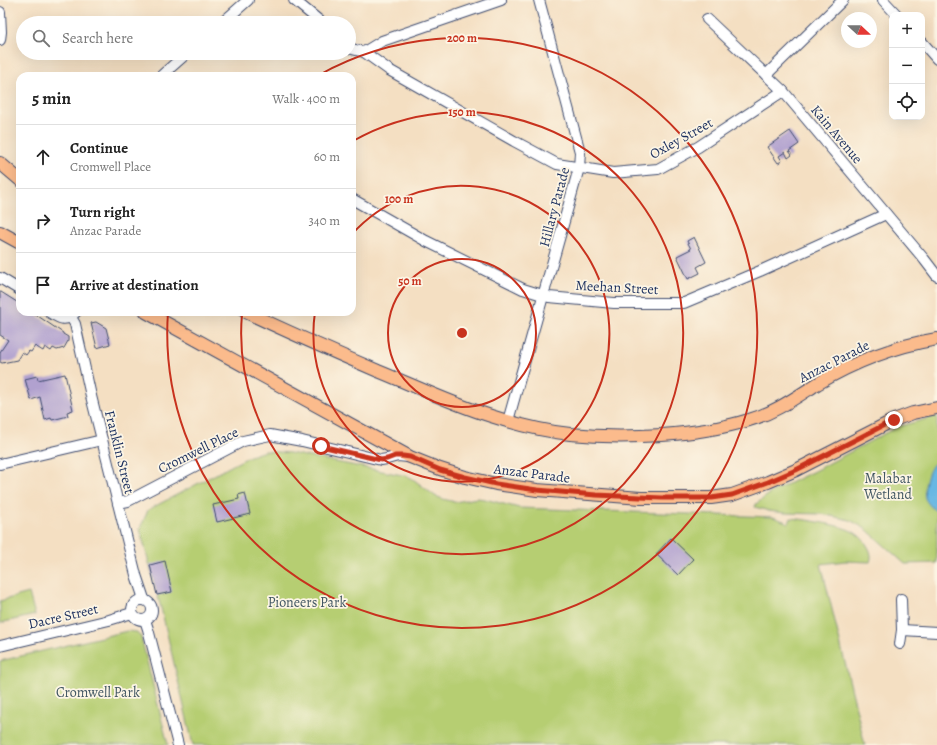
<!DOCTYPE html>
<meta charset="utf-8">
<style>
body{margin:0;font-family:Alegreya,serif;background:#f2f2f2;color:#222}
.controls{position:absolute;right:12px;top:12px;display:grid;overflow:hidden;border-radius:8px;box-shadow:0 4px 16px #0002}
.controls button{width:36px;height:36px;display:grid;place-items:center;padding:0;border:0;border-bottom:1px solid #e0e0e0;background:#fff;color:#222;font:20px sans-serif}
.compass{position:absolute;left:841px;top:12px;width:36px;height:36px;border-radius:50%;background:#fff;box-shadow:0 4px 16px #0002;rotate:112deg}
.stop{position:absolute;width:12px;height:12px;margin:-9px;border:3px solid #c8321e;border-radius:50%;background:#fff}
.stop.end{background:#c8321e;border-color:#fff;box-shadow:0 1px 4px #0008}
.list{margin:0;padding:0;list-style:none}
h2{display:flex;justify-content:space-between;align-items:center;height:52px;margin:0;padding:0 16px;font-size:17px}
h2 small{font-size:13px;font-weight:400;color:#767676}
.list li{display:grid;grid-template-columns:26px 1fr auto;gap:12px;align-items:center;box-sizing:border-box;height:64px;padding:0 16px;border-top:1px solid #e0e0e0}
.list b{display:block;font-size:15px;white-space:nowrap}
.list p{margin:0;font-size:13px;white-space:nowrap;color:#767676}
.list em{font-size:13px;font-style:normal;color:#767676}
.icon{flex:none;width:22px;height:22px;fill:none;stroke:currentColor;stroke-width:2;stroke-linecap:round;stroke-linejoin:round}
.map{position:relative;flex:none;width:937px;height:745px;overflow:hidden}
.search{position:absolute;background:#fff;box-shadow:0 4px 16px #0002;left:16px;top:16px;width:340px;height:44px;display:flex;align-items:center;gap:10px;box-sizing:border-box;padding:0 14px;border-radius:22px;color:#767676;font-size:15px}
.panel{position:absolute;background:#fff;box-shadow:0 4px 16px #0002;left:16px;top:72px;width:340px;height:244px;border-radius:12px}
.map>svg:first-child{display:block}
.green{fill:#b6ce72;stroke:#687e68}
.water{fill:#68b7e3;stroke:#4273a0}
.building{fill:#b1a1cf}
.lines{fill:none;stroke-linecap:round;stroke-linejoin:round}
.minor-casing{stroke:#3c496d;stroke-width:12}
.major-casing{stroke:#3c496d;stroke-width:14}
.minor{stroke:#fff;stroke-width:10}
.major{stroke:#fbbb8c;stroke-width:12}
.route{stroke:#c8321e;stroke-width:5}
.ring{fill:none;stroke:#c8321e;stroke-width:2}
.labels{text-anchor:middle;stroke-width:3.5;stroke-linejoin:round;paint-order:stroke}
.street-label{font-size:14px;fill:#1b2f5e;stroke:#fcf5e5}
.park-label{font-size:14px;fill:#425763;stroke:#fcf5e5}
.centre{fill:#c8321e;stroke:#fcf5e5;stroke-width:2}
.ring-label{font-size:12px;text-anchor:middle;font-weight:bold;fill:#c8321e;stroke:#fcf5e5;stroke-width:3.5;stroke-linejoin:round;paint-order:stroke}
</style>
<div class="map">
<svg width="937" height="745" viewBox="0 0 937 745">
<rect width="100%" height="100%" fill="#fcf5e5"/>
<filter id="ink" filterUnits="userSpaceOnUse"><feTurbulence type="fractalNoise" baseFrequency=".025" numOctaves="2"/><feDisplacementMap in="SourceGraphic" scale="8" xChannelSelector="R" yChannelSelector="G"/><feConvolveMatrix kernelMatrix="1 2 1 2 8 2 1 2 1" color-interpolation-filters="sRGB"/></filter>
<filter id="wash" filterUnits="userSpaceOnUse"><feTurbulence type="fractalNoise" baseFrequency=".012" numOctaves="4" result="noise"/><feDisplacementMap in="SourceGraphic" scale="16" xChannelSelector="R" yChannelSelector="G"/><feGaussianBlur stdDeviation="0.9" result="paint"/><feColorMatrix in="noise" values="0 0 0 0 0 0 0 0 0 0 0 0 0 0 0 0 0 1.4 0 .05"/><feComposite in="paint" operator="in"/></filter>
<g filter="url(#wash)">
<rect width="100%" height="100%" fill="#f4dfc2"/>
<g class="green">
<path d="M937,416V563L905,564L866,529L850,520L821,514L785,513L769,511L755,507L756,504L772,492L822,467L897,427Z"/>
<path d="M265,451L290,453L407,476L413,479L435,496L443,499L455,502L477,498L485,499L519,508L773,517L789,523L791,518C806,520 847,525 858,535C862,538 866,543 868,547C871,552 872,557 870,562L845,561L821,564L865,745H193L162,612L140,529L148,510L250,456Z"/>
<path d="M29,593L35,615L0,623V601Z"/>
<path d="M127,631L137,632L141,637L168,745H0V661Z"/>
</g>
<path class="water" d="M937,461V512C934,510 926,502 925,498C923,491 927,474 931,468C932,465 935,463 937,461Z"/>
<g id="blocks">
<g class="building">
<path d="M790,131L799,144L789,151L792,155L788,158L785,152L779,156L782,161L778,163L767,147Z"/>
<path d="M694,237L706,262L697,267L700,273L688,279L677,256L691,249L687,241Z"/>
<path d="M0,292H1L20,304V312H32L63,333V334L68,337V341L64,348L57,350L53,348L51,351L45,347L43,351L35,346L31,352L29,351L26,355L22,352L17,360L2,363L0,362V352L8,340L0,335Z"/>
<path d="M96,322L106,328L110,344L97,348L91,323Z"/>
<path d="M65,374L73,410L67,412L68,416L52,420L51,418L45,420L40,397L31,400L25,379L37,376L38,380Z"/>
<path d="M245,493L250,514L217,522L213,505L239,499L238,495Z"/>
<path d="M671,538L693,559L678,575L656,554Z"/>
<path d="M165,561L172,592L157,595L150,565Z"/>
</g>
</g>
</g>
<g filter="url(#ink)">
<use href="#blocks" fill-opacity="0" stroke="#3c496d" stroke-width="1"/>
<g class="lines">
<g class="minor-casing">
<g id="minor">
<path d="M294,0L322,23"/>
<path d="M883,0L897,15"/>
<path d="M0,12L1,32L0,40"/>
<path d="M707,19L783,91L924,259L937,276"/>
<path d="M222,23L248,0"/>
<path d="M922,42L937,59"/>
<path d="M349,46L352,49L364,52L389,70L514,141L557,164L613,173L658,169L698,147L783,91"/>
<path d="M364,52L382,41L501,0"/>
<path d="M766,75L843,0"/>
<path d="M161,76L187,53"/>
<path d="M352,199L426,241L523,289L549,297L614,303H684L760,271L886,214"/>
<path d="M0,278L20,290"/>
<path d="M49,312C60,319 66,323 76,312"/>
<path d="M68,312L75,324L91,396L136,575L144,599"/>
<path d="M508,421L579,168L580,152L539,0"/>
<path d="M0,464L102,440"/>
<path d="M118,503L128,501L243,441L270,435L302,441L381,460L387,459L398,456L408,457"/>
<circle cx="142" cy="610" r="10"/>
<path d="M145,620L148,629L178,745"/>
<path d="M902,630L937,632"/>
<path d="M900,644L902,630L901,599"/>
<path d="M0,646L109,620L132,613"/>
</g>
</g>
<g class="major-casing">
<g id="major">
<path d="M0,163L20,180"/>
<path d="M0,232L20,243"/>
<path d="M146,312L410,457L440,469L465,477L496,484L537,490L641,498H711L732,495L768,482L796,470L894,420L913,413L937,408"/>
<path d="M246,312C290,333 334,352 378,371C415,386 452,404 491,416C516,424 543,431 570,434C600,437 631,437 662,435C691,433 720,429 749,420C774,413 795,398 817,384C854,362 895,346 937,339"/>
</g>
</g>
<use href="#minor" class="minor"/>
<use href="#major" class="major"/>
</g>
</g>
<g class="lines" filter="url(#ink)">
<path class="route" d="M321,446L381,460L387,459L395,456H403L410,457L440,470L465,477L496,484L537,490L596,495L662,498H711L732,495L768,482L796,470L894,420"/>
</g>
<g class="ring">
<circle cx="462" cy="333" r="74"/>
<path d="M352 234A148 148 0 1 1 315 312"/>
<path d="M353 141A221 221 0 1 1 242 314"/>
<path d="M319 75A295 295 0 1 1 168 312"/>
</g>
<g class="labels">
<g class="street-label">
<text transform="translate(837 134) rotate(50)" y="5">Kain Avenue</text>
<text transform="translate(681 138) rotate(-29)" y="5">Oxley Street</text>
<text transform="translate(554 207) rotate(-75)" y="5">Hillary Parade</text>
<text transform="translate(617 287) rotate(3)" y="5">Meehan Street</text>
<text transform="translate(834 361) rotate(-27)" y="5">Anzac Parade</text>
<text transform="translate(198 450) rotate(-26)" y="5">Cromwell Place</text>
<text transform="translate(120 452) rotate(76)" y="5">Franklin Street</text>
<text transform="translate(532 473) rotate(7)" y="5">Anzac Parade</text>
<text transform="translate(63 616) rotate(-13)" y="5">Dacre Street</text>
</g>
<g class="park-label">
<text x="888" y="483">Malabar<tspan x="888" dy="16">Wetland</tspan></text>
<text x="307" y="607">Pioneers Park</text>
<text x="98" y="697">Cromwell Park</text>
</g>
</g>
<circle cx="462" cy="333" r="6" class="centre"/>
<g class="ring-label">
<text x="462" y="42">200 m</text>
<text x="462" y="116">150 m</text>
<text x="399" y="203">100 m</text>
<text x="410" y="285">50 m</text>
</g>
</svg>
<div class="controls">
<button>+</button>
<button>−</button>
<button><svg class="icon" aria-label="locate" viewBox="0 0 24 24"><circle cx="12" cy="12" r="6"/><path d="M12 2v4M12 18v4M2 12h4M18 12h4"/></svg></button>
</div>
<svg class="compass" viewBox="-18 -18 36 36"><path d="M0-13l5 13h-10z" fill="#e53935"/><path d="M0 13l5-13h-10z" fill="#767676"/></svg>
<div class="stop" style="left:321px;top:446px"></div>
<div class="stop end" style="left:894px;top:420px"></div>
<div class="search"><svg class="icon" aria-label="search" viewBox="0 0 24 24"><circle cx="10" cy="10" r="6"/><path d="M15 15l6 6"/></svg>Search here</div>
<section class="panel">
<h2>5 min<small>Walk · 400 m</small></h2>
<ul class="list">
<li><svg class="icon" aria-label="ahead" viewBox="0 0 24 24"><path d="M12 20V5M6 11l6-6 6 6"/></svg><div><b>Continue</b><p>Cromwell Place</p></div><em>60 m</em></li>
<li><svg class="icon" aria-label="right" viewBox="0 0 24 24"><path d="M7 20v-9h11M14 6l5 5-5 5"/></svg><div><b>Turn right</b><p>Anzac Parade</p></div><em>340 m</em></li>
<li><svg class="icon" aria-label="arrive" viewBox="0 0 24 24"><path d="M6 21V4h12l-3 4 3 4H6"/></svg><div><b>Arrive at destination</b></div></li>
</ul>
</section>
</div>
